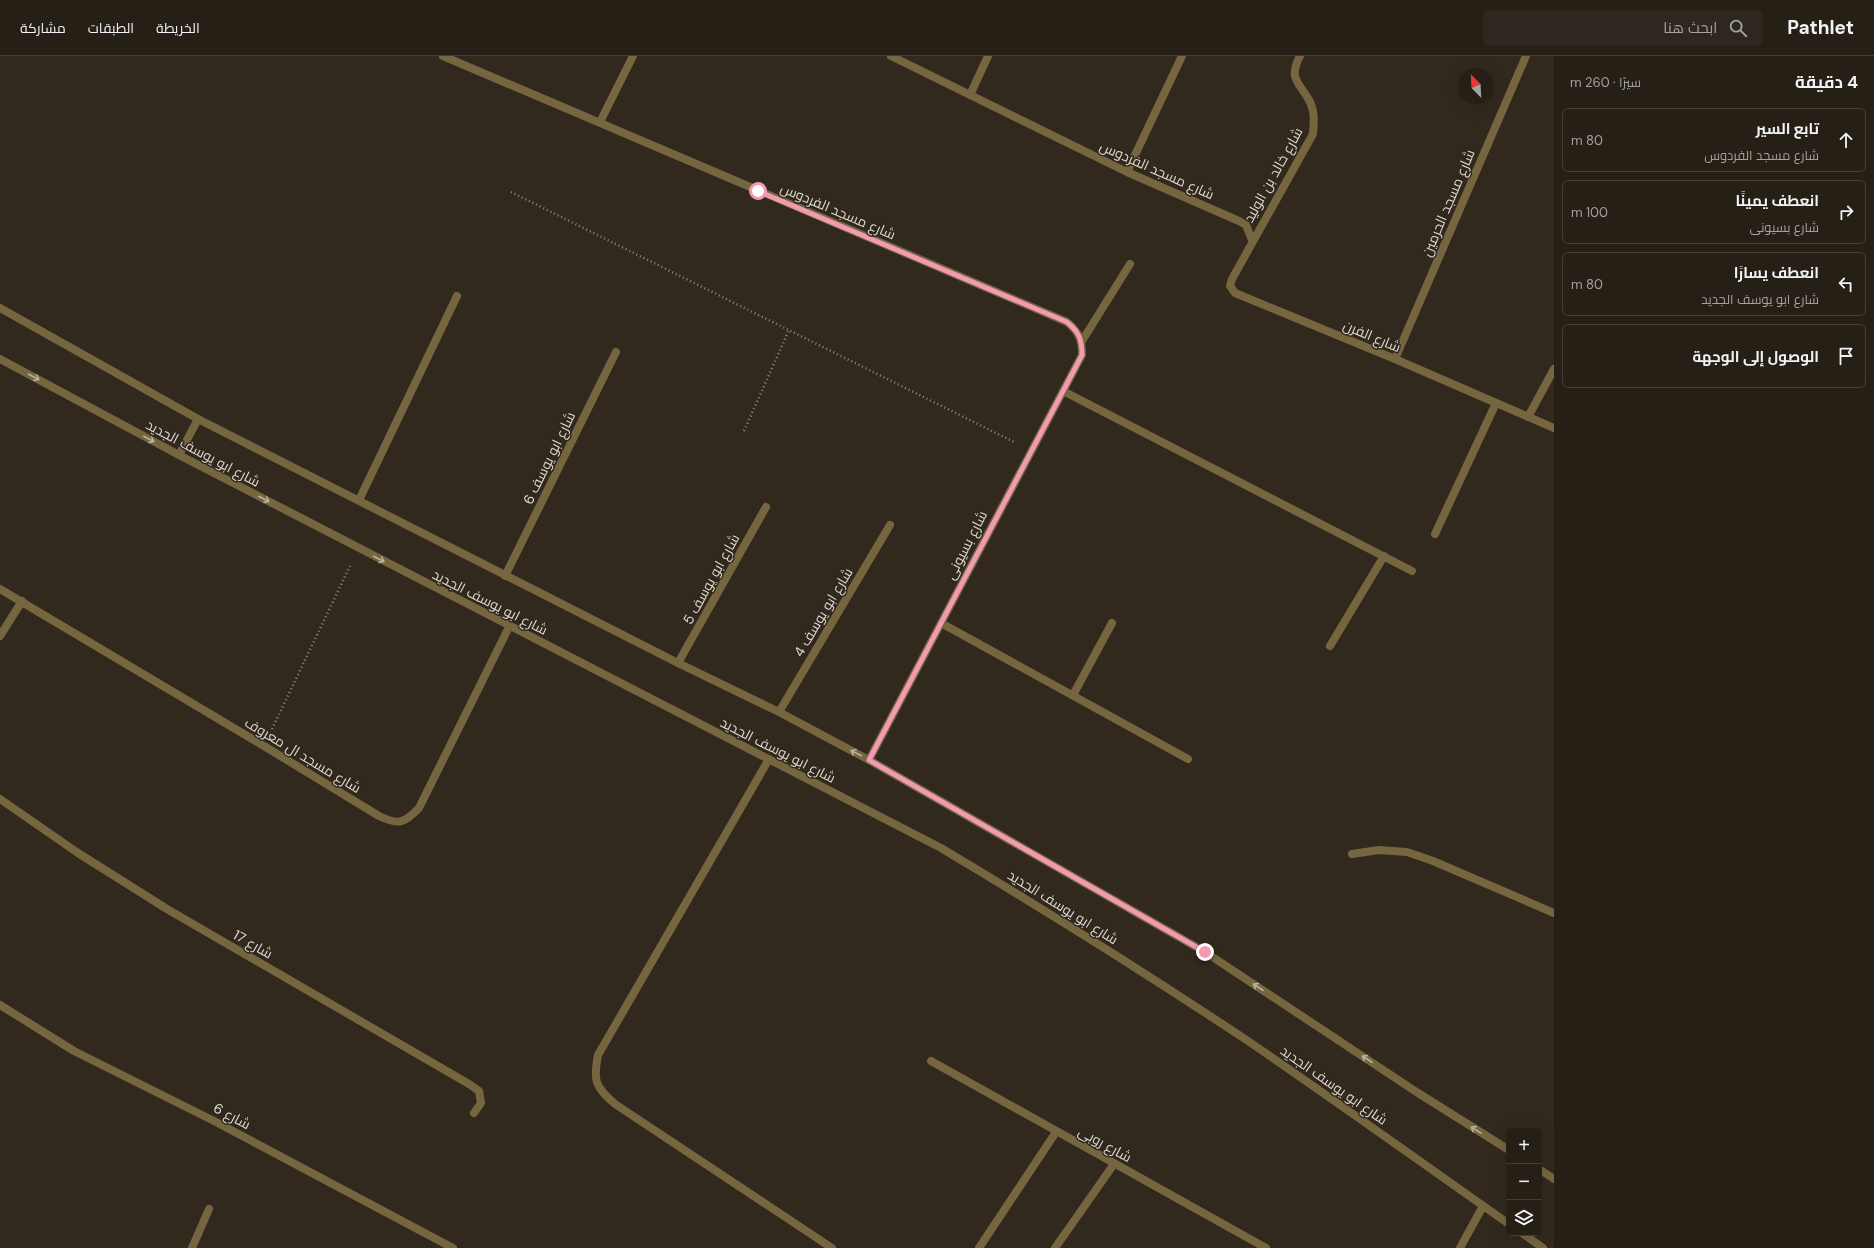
<!DOCTYPE html>
<html lang="ar">
<meta charset="utf-8">
<style>
body{margin:0;font-family:"DM Sans",Cairo,sans-serif;background:#2d271f;color:#f1f3f6;direction:rtl}
.controls{position:absolute;right:12px;bottom:12px;display:grid;overflow:hidden;border-radius:6px;box-shadow:0 4px 16px #0002}
.controls button{width:36px;height:36px;display:grid;place-items:center;padding:0;border:0;border-bottom:1px solid #423d35;background:#251f16;color:#f1f3f6;font:20px sans-serif}
.compass{position:absolute;left:1458px;top:12px;width:36px;height:36px;border-radius:50%;background:#251f16;box-shadow:0 4px 16px #0002;rotate:336deg}
.stop{position:absolute;width:12px;height:12px;margin:-9px;border:3px solid #f29ab0;border-radius:50%;background:#fff}
.stop.end{background:#f29ab0;border-color:#fff;box-shadow:0 1px 4px #0008}
.list{margin:0;padding:0;list-style:none}
h2{display:flex;justify-content:space-between;align-items:center;height:52px;margin:0;padding:0 16px;font-size:17px}
h2 small{font-size:13px;font-weight:400;color:#a3a2a1}
.list li{display:grid;grid-template-columns:26px 1fr auto;gap:12px;align-items:center;box-sizing:border-box;height:64px;margin:0 8px 8px;padding:0 8px;border:1px solid #423d35;border-radius:6px}
.list b{display:block;font-size:15px;white-space:nowrap}
.list p{margin:0;font-size:13px;white-space:nowrap;color:#a3a2a1}
.list em{font-size:13px;font-style:normal;color:#a3a2a1}
.icon{flex:none;width:22px;height:22px;fill:none;stroke:currentColor;stroke-width:2;stroke-linecap:round;stroke-linejoin:round}
.map{position:relative;flex:none;width:1554px;height:1192px;overflow:hidden;direction:ltr}
header{display:flex;align-items:center;gap:24px;box-sizing:border-box;height:56px;padding:0 20px;background:#251f16;border-bottom:1px solid #423d35}
header strong{font-size:19px}
nav{display:flex;gap:22px;margin-inline-start:auto;font-size:14px}
.search{width:280px;height:36px;background:#2d271f;display:flex;align-items:center;gap:10px;box-sizing:border-box;padding:0 14px;border-radius:6px;color:#a3a2a1;font-size:15px}
main{display:flex}
aside{flex:1;background:#251f16}
.map>svg:first-child{display:block}
.lines{fill:none;stroke-linecap:round;stroke-linejoin:round}
.path{stroke:#8f897f;stroke-width:2.5;stroke-dasharray:1 3;stroke-linecap:butt}
.minor{stroke:#766640;stroke-width:8}
.tertiary{stroke:#766640;stroke-width:8}
.oneway{stroke:#bab19e}
.route{stroke:#f29ab0;stroke-width:5}
.labels{text-anchor:middle;stroke-width:3;stroke-linejoin:round;paint-order:stroke}
.street-label{font-size:14px;fill:#ded9d1;stroke:#31291d}
</style>
<header>
<strong>Pathlet</strong>
<div class="search"><svg class="icon" aria-label="search" viewBox="0 0 24 24"><circle cx="10" cy="10" r="6"/><path d="M15 15l6 6"/></svg>ابحث هنا</div>
<nav><a>الخريطة</a><a>الطبقات</a><a>مشاركة</a></nav>
</header>
<main>
<aside>
<h2>4 دقيقة<small>سيرًا · 260 m</small></h2>
<ul class="list">
<li><svg class="icon" aria-label="ahead" viewBox="0 0 24 24"><path d="M12 20V5M6 11l6-6 6 6"/></svg><div><b>تابع السير</b><p>شارع مسجد الفردوس</p></div><em>80 m</em></li>
<li><svg class="icon" aria-label="right" viewBox="0 0 24 24"><path d="M7 20v-9h11M14 6l5 5-5 5"/></svg><div><b>انعطف يمينًا</b><p>شارع بسيونى</p></div><em>100 m</em></li>
<li><svg class="icon" aria-label="left" viewBox="0 0 24 24"><path d="M17 20v-9H6M10 6l-5 5 5 5"/></svg><div><b>انعطف يسارًا</b><p>شارع ابو يوسف الجديد</p></div><em>80 m</em></li>
<li><svg class="icon" aria-label="arrive" viewBox="0 0 24 24"><path d="M6 21V4h12l-3 4 3 4H6"/></svg><div><b>الوصول إلى الوجهة</b></div></li>
</ul>
</aside>
<div class="map">
<svg width="1554" height="1192" viewBox="0 0 1554 1192">
<rect width="100%" height="100%" fill="#31291d"/>
<g class="lines">
<g class="path">
<path d="M511,136L1014,386"/>
<path d="M744,375L789,274"/>
<path d="M272,673L350,510"/>
</g>
<g class="minor">
<path d="M443,0L1067,266C1079,276 1082,284 1082,299L869,704"/>
<path d="M891,0L1127,116L1239,165L1246,169L1252,184"/>
<path d="M1300,0C1288,23 1299,26 1309,44C1315,55 1314,66 1313,78L1232,223L1230,230L1235,237L1395,303L1554,372"/>
<path d="M970,39L988,0"/>
<path d="M600,66L633,0"/>
<path d="M1127,116L1182,0"/>
<path d="M1082,285L1130,208"/>
<path d="M1395,303L1526,0"/>
<path d="M1063,335L1412,515"/>
<path d="M1528,361L1554,313"/>
<path d="M359,444L457,240"/>
<path d="M1435,478L1496,347"/>
<path d="M505,520L616,296"/>
<path d="M0,533L264,690L379,760C398,769 404,768 419,752L509,571"/>
<path d="M941,567L1188,703"/>
<path d="M0,580L22,545"/>
<path d="M1330,590L1384,500"/>
<path d="M678,607L766,451"/>
<path d="M1073,639L1112,567"/>
<path d="M779,656L890,469"/>
<path d="M769,703L598,999C593,1025 595,1031 615,1048L832,1192"/>
<path d="M0,743L78,797L167,853L469,1028L479,1035L481,1047L474,1057"/>
<path d="M1352,798L1379,794L1407,796L1433,805L1554,857"/>
<path d="M0,949L74,995L214,1065L453,1192"/>
<path d="M931,1005L1266,1192"/>
<path d="M192,1192L209,1153"/>
<path d="M979,1192L1056,1076"/>
<path d="M1055,1192L1114,1108"/>
<path d="M1460,1192L1483,1150"/>
</g>
<g class="tertiary">
<path d="M0,252L198,363L678,607L779,656L869,704L1205,896L1418,1037L1509,1094"/>
<path d="M0,303L179,399L941,792C1045,854 1147,918 1248,985C1336,1045 1422,1107 1509,1168"/>
<path d="M179,399L198,363"/>
<path d="M1539,1113L1554,1123"/>
<path d="M1522,1177L1543,1192"/>
</g>
</g>
<defs><path id="oneway-shaft" d="M-6 0H5M1.5-3L5.5 0L1.5 3" fill="none" stroke-width="1.6" stroke-linecap="round" stroke-linejoin="round"/></defs>
<g class="oneway">
<use href="#oneway-shaft" transform="translate(34 321) rotate(28)"/>
<use href="#oneway-shaft" transform="translate(149 383) rotate(28)"/>
<use href="#oneway-shaft" transform="translate(264 443) rotate(27)"/>
<use href="#oneway-shaft" transform="translate(379 503) rotate(27)"/>
<use href="#oneway-shaft" transform="translate(856 697) rotate(-152)"/>
<use href="#oneway-shaft" transform="translate(1258 931) rotate(-147)"/>
<use href="#oneway-shaft" transform="translate(1367 1003) rotate(-147)"/>
<use href="#oneway-shaft" transform="translate(1476 1074) rotate(-148)"/>
</g>
<g class="lines">
<path class="route" d="M758,135L1067,266C1079,276 1082,283 1082,299L869,704L1205,896"/>
</g>
<g class="labels">
<g class="street-label">
<text transform="translate(1157 114) rotate(24)" y="5">شارع مسجد الفردوس</text>
<text transform="translate(1273 119) rotate(-61)" y="5">شارع خالد بن الوليد</text>
<text transform="translate(1448 147) rotate(-67)" y="5">شارع مسجد الحرمين</text>
<text transform="translate(838 155) rotate(23)" y="5">شارع مسجد الفردوس</text>
<text transform="translate(1372 280) rotate(23)" y="5">شارع الفرن</text>
<text transform="translate(203 397) rotate(28)" y="5">شارع ابو يوسف الجديد</text>
<text transform="translate(549 402) rotate(-64)" y="5">شارع ابو يوسف 6</text>
<text transform="translate(966 489) rotate(-63)" y="5">شارع بسيونى</text>
<text transform="translate(711 523) rotate(-61)" y="5">شارع ابو يوسف 5</text>
<text transform="translate(490 546) rotate(27)" y="5">شارع ابو يوسف الجديد</text>
<text transform="translate(823 556) rotate(-59)" y="5">شارع ابو يوسف 4</text>
<text transform="translate(778 694) rotate(27)" y="5">شارع ابو يوسف الجديد</text>
<text transform="translate(303 699) rotate(31)" y="5">شارع مسجد ال معروف</text>
<text transform="translate(1063 851) rotate(32)" y="5">شارع ابو يوسف الجديد</text>
<text transform="translate(253 888) rotate(30)" y="5">شارع 17</text>
<text transform="translate(1334 1029) rotate(35)" y="5">شارع ابو يوسف الجديد</text>
<text transform="translate(232 1060) rotate(28)" y="5">شارع 6</text>
<text transform="translate(1105 1088) rotate(29)" y="5">شارع روبى</text>
</g>
</g>
</svg>
<div class="controls">
<button>+</button>
<button>−</button>
<button><svg class="icon" aria-label="layers" viewBox="0 0 24 24"><path d="M12 4l9 5-9 5-9-5zM3 14l9 5 9-5"/></svg></button>
</div>
<svg class="compass" viewBox="-18 -18 36 36"><path d="M0-13l5 13h-10z" fill="#e53935"/><path d="M0 13l5-13h-10z" fill="#a3a2a1"/></svg>
<div class="stop" style="left:758px;top:135px"></div>
<div class="stop end" style="left:1205px;top:896px"></div>
</div>
</main>
